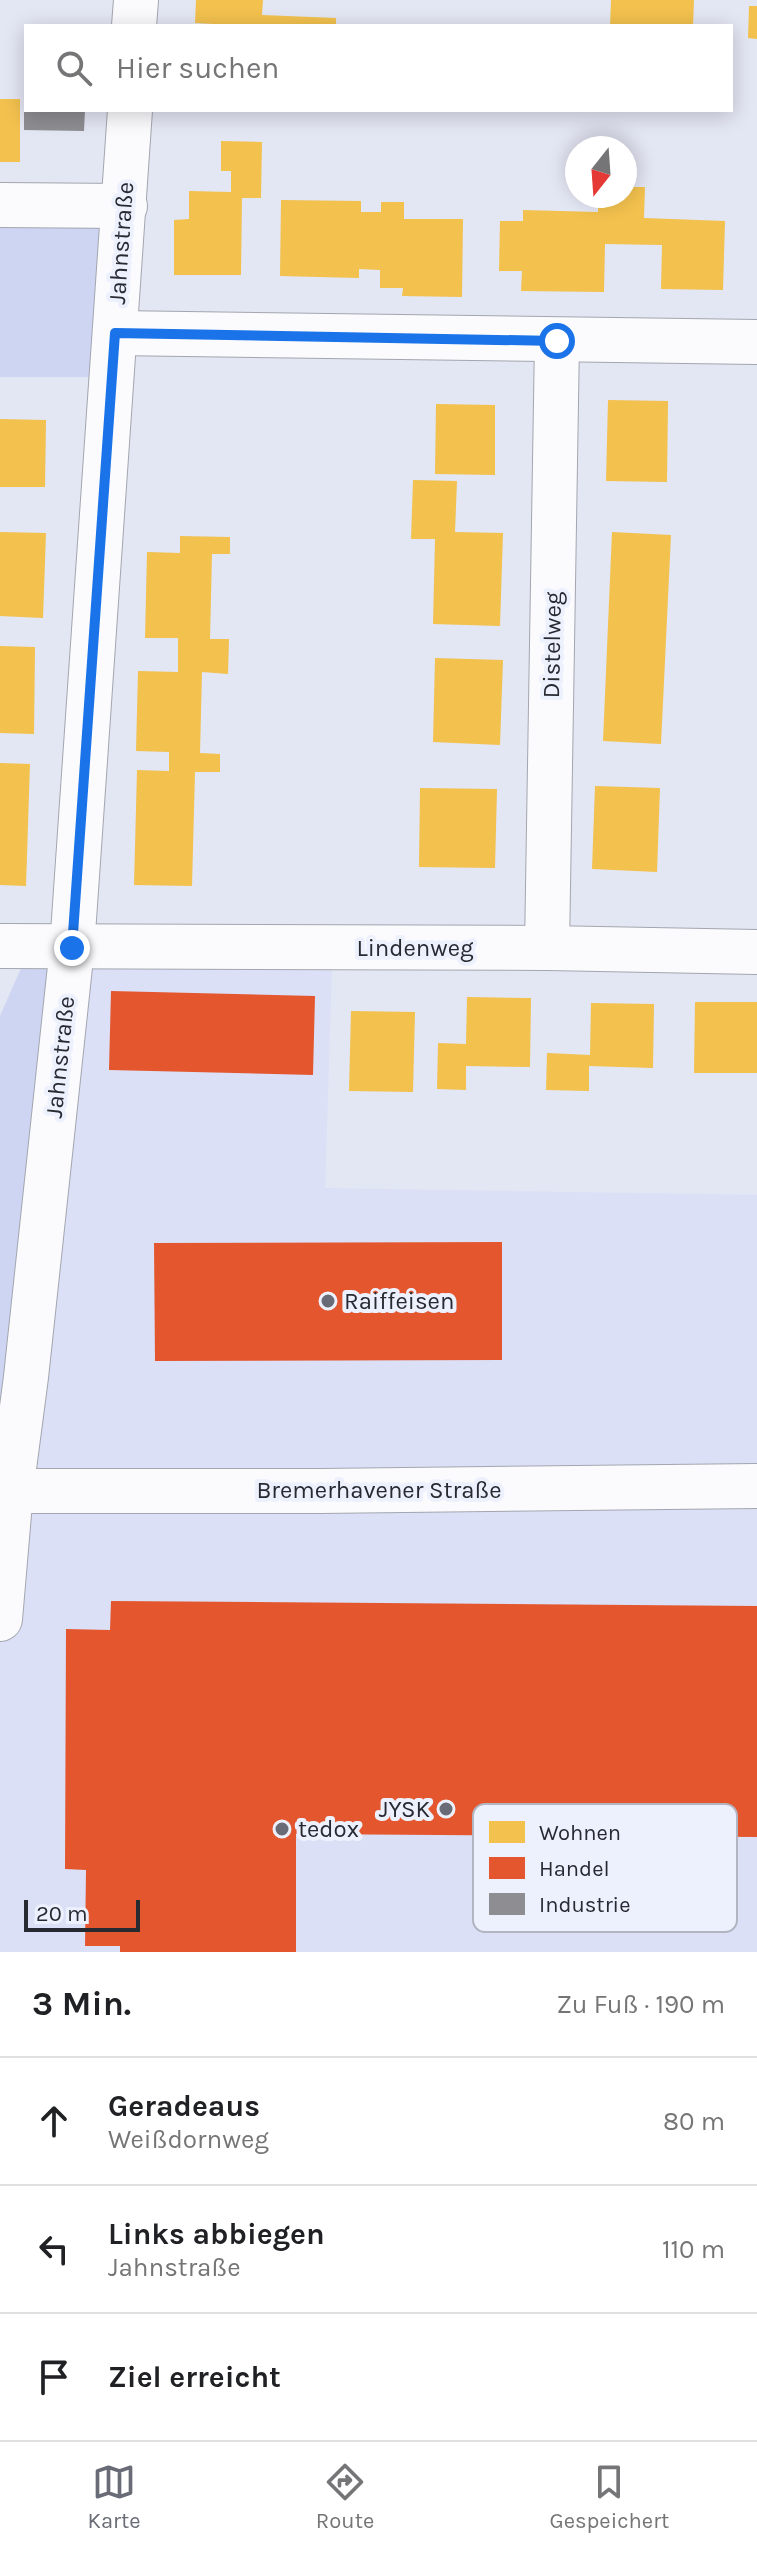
<!DOCTYPE html>
<html lang="de">
<meta charset="utf-8">
<style>
body{margin:0;font-family:Karla,sans-serif;background:#f2f2f2;color:#202124}
.compass{position:absolute;left:565px;top:136px;width:72px;height:72px;border-radius:50%;background:#fff;box-shadow:0 4px 20px #0003;rotate:197deg}
.scale{position:absolute;left:24px;bottom:20px;width:116px;box-sizing:border-box;padding-left:8px;border:4px solid #282a32;border-top:0;font-size:22px;line-height:28px;white-space:nowrap;color:#282a32;-webkit-text-stroke:6px #edf1fe;paint-order:stroke}
.stop{position:absolute;width:24px;height:24px;margin:-18px;border:6px solid #1a73e8;border-radius:50%;background:#fff}
.stop.end{background:#1a73e8;border-color:#fff;box-shadow:0 2px 8px #0008}
.list{margin:0;padding:0;list-style:none}
h2{display:flex;justify-content:space-between;align-items:center;height:104px;margin:0;padding:0 32px;font-size:34px}
h2 small{font-size:26px;font-weight:400;color:#757577}
.list li{display:grid;grid-template-columns:52px 1fr auto;gap:24px;align-items:center;box-sizing:border-box;height:128px;padding:0 32px;border-top:2px solid #e0e0e0}
.list b{display:block;font-size:30px;white-space:nowrap}
.list p{margin:0;font-size:26px;white-space:nowrap;color:#757577}
.list em{font-size:26px;font-style:normal;color:#757577}
.icon{flex:none;width:44px;height:44px;fill:none;stroke:currentColor;stroke-width:2;stroke-linecap:round;stroke-linejoin:round}
.map{position:relative;flex:none;width:757px;height:1952px;overflow:hidden}
.search{position:absolute;background:#fff;box-shadow:0 4px 20px #0003;left:24px;right:24px;top:24px;height:88px;display:flex;align-items:center;gap:20px;box-sizing:border-box;padding:0 28px;border-radius:0px;color:#757577;font-size:30px}
.sheet{height:488px;background:#fff}
nav{display:flex;justify-content:space-around;align-items:center;box-sizing:border-box;height:112px;border-top:2px solid #e0e0e0;background:#fff;font-size:22px;color:#757577}
nav a{display:grid;justify-items:center;gap:4px}
nav .on{color:#696c76}
.map>svg:first-child{display:block}
.built{fill:#dbe0f6}
.green{fill:#cdd5f2}
.homes{fill:#f2c14e}
.shops{fill:#e4572e}
.industry{fill:#8d8d92}
.lines{fill:none;stroke-linecap:round;stroke-linejoin:round}
.minor-casing{stroke:#a3a6af;stroke-width:46}
.tertiary-casing{stroke:#a3a6af;stroke-width:46}
.minor{stroke:#fbfbfd;stroke-width:44}
.tertiary{stroke:#fbfbfd;stroke-width:44}
.route{stroke:#1a73e8;stroke-width:10}
.poi-dot{fill:#696c76;stroke:#edf1fe;stroke-width:3}
.labels{text-anchor:middle;stroke-width:8;stroke-linejoin:round;paint-order:stroke}
.street-label{font-size:24px;fill:#282a32;stroke:#edf1fe}
.poi-label{font-size:24px;fill:#282a32;stroke:#edf1fe;text-anchor:start}
.key{fill:#edf1fe;stroke:#b2b5c1;stroke-width:2}
.key-label{font-size:22px;fill:#282a32}
</style>
<div class="map">
<svg width="757" height="1952" viewBox="0 0 757 1952">
<rect width="100%" height="100%" fill="#e3e6f3"/>
<path class="built" d="M56,965L332,969L325,1188L757,1195V1952H0V1416Z"/>
<g class="green">
<path d="M0,220L110,221L104,377H0Z"/>
<path d="M56,965L0,1416V1016L22,966Z"/>
</g>
<g class="homes">
<path d="M196,0H263L262,15L336,18V26H251L195,23Z"/>
<path d="M611,0H694L693,26H610Z"/>
<path d="M749,6H757V39L748,38Z"/>
<rect x="0" y="99" width="20" height="63"/>
<path d="M221,141L262,142L261,198H242L241,275H174V220L189,219V191L231,192V171H221Z"/>
<path d="M625,187H645L644,218L725,221L723,290L661,289L662,245L605,244L604,292L521,291L522,271H499L500,221H523V210L598,212V196H625Z"/>
<path d="M281,200L361,201V212H381V202H404V219H463L462,297L402,296L403,288H380V270L359,269V278L280,276Z"/>
<path d="M608,400L668,401L667,482L606,481Z"/>
<path d="M436,404L495,405V475L435,474Z"/>
<path d="M0,419L46,420L45,487H0Z"/>
<path d="M413,480L457,481L455,532L503,533L500,626L433,624L435,539H411Z"/>
<path d="M0,532L46,533L43,618L0,616Z"/>
<path d="M612,532L671,535L661,744L603,741Z"/>
<path d="M180,536L230,537V554H212L210,639H229L228,674L202,672L200,753L220,754V772H195L192,886L134,885L137,770L169,771V752L136,751L138,671L178,672V638H145L147,552L180,553Z"/>
<path d="M0,646L35,647L34,734L0,733Z"/>
<path d="M435,658L503,660L500,745L433,742Z"/>
<path d="M0,763L30,764L26,886L0,885Z"/>
<path d="M595,786L660,788L657,872L592,869Z"/>
<path d="M420,788L497,789L495,868L419,867Z"/>
<path d="M467,997L531,998L530,1067L466,1066V1090L437,1089L438,1043L466,1044Z"/>
<path d="M695,1002H757V1073H694Z"/>
<path d="M591,1003L654,1004L653,1068L589,1066V1091L546,1090L547,1053L590,1055Z"/>
<path d="M351,1011L415,1012L413,1092L349,1091Z"/>
</g>
<g class="shops">
<path d="M111,991L315,996L313,1075L109,1070Z"/>
<path d="M502,1242V1360L155,1361L154,1243Z"/>
<path d="M111,1601L757,1606V1837L296,1834V1952H120V1946H85L86,1870L65,1869L66,1629L110,1630Z"/>
</g>
<path class="industry" d="M24,110H85L84,131L24,130Z"/>
<g class="lines">
<g class="minor-casing">
<g id="minor">
<path d="M134,26L136,0"/>
<path d="M0,205L125,206"/>
<path d="M115,333L757,342"/>
<path d="M0,946L547,948L757,952"/>
<path d="M547,948L557,341"/>
<path d="M0,1619L11,1491L26,1377L72,948L130,110"/>
</g>
</g>
<g class="tertiary-casing">
<path id="tertiary" d="M0,1491H320L757,1486"/>
</g>
<use href="#minor" class="minor"/>
<use href="#tertiary" class="tertiary"/>
</g>
<g class="lines">
<path class="route" d="M72,948L115,333L557,341"/>
</g>
<g class="poi-dot">
<circle cx="328" cy="1301" r="8"/>
<circle cx="446" cy="1809" r="8"/>
<circle cx="282" cy="1829" r="8"/>
</g>
<g class="labels">
<g class="street-label">
<text transform="translate(121 243) rotate(-86)" y="8">Jahnstraße</text>
<text transform="translate(552 645) rotate(-89)" y="8">Distelweg</text>
<text x="415" y="956">Lindenweg</text>
<text transform="translate(60 1057) rotate(-84)" y="8">Jahnstraße</text>
<text x="379" y="1498">Bremerhavener Straße</text>
</g>
<g class="poi-label">
<text x="344" y="1309">Raiffeisen</text>
<text x="430" y="1817" text-anchor="end">JYSK</text>
<text x="298" y="1837">tedox</text>
</g>
</g>
<rect x="473" y="1804" width="264" height="128" rx="12" class="key"/>
<rect x="489" y="1821" width="36" height="22" fill="#f2c14e"/>
<rect x="489" y="1857" width="36" height="22" fill="#e4572e"/>
<rect x="489" y="1893" width="36" height="22" fill="#8d8d92"/>
<g class="key-label">
<text x="539" y="1840">Wohnen</text>
<text x="539" y="1876">Handel</text>
<text x="539" y="1912">Industrie</text>
</g>
</svg>
<svg class="compass" viewBox="-18 -18 36 36"><path d="M0-13l5 13h-10z" fill="#e53935"/><path d="M0 13l5-13h-10z" fill="#757577"/></svg>
<div class="scale">20 m</div>
<div class="stop" style="left:557px;top:341px"></div>
<div class="stop end" style="left:72px;top:948px"></div>
<div class="search"><svg class="icon" aria-label="search" viewBox="0 0 24 24"><circle cx="10" cy="10" r="6"/><path d="M15 15l6 6"/></svg>Hier suchen</div>
</div>
<section class="sheet">
<h2>3 Min.<small>Zu Fuß · 190 m</small></h2>
<ul class="list">
<li><svg class="icon" aria-label="ahead" viewBox="0 0 24 24"><path d="M12 20V5M6 11l6-6 6 6"/></svg><div><b>Geradeaus</b><p>Weißdornweg</p></div><em>80 m</em></li>
<li><svg class="icon" aria-label="left" viewBox="0 0 24 24"><path d="M17 20v-9H6M10 6l-5 5 5 5"/></svg><div><b>Links abbiegen</b><p>Jahnstraße</p></div><em>110 m</em></li>
<li><svg class="icon" aria-label="arrive" viewBox="0 0 24 24"><path d="M6 21V4h12l-3 4 3 4H6"/></svg><div><b>Ziel erreicht</b></div></li>
</ul>
</section>
<nav>
<a class="on"><svg class="icon" aria-label="map" viewBox="0 0 24 24"><path d="M3 6l6-2 6 2 6-2v14l-6 2-6-2-6 2zM9 4v14M15 6v14"/></svg>Karte</a>
<a><svg class="icon" aria-label="directions" viewBox="0 0 24 24"><path d="M12 3l9 9-9 9-9-9zM9 14v-3h6M13 9l2 2-2 2"/></svg>Route</a>
<a><svg class="icon" aria-label="saved" viewBox="0 0 24 24"><path d="M7 4h10v16l-5-4-5 4z"/></svg>Gespeichert</a>
</nav>
